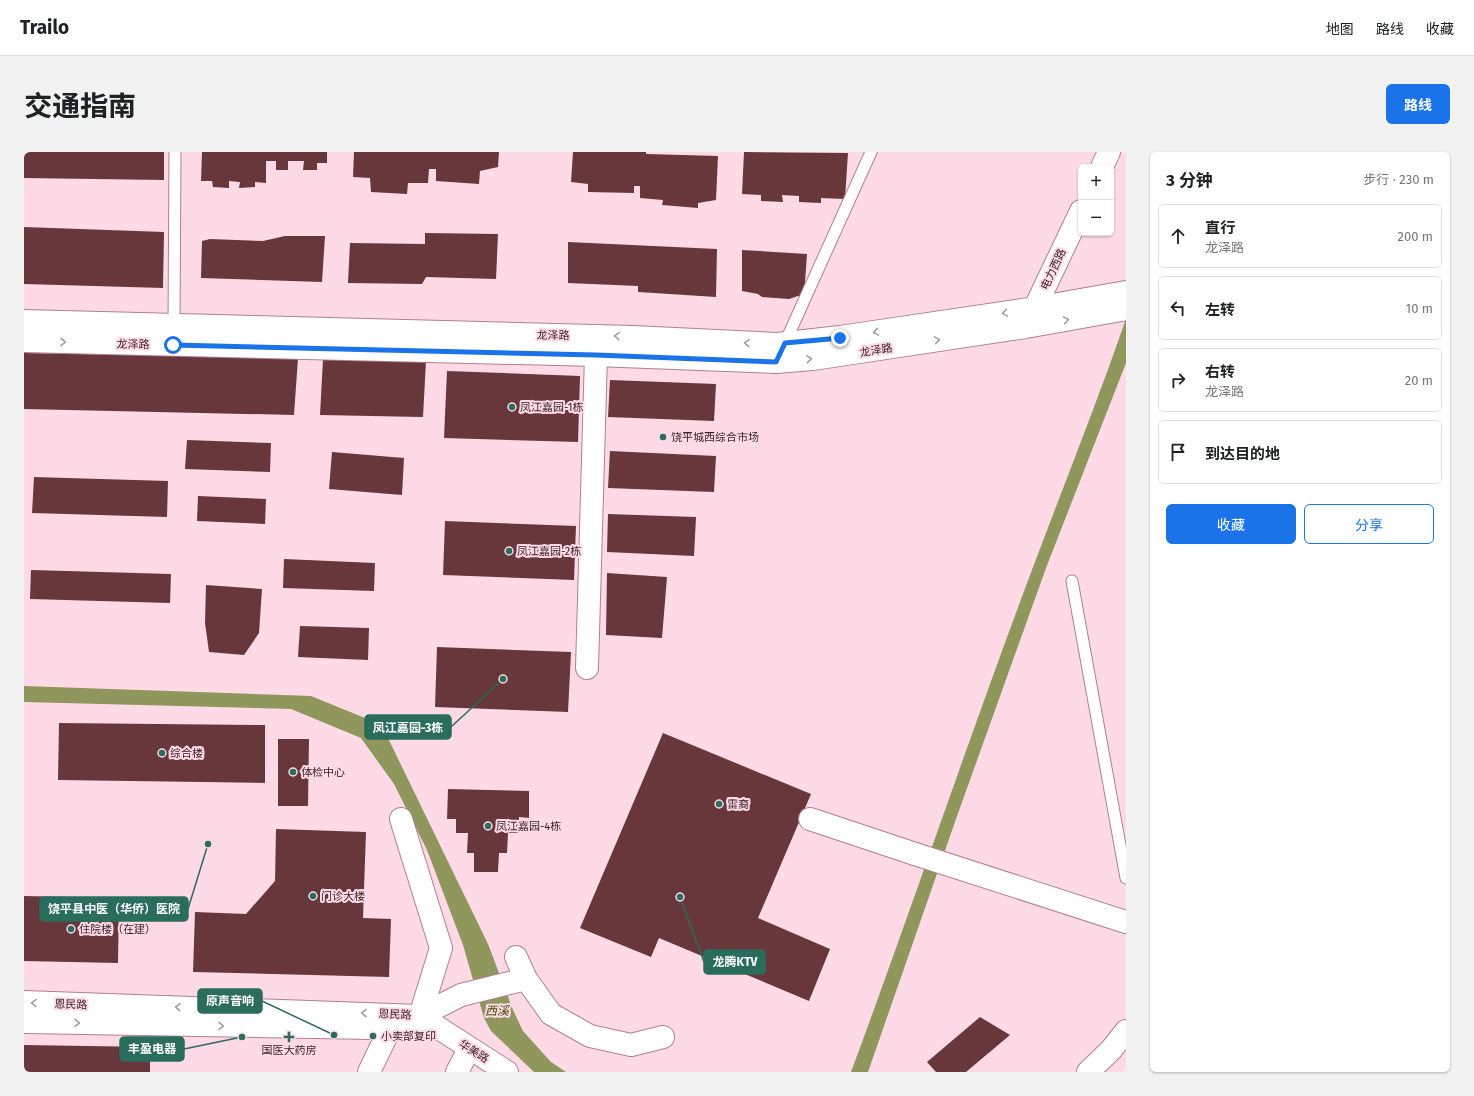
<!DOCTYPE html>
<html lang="zh">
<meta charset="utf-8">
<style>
body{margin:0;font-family:"Fira Sans","Noto Sans SC",sans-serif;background:#f2f2f2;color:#202124}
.controls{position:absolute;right:12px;top:12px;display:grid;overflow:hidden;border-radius:6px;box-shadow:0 1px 3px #0004}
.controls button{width:36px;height:36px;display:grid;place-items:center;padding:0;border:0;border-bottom:1px solid #e0e0e0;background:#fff;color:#202124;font:20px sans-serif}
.stop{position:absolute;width:12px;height:12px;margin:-9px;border:3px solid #1a73e8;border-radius:50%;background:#fff}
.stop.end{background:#1a73e8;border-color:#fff;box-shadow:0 1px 4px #0008}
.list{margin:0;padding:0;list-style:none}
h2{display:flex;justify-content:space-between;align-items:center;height:52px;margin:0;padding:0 16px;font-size:17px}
h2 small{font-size:13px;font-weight:400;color:#757577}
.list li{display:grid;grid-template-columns:26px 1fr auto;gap:12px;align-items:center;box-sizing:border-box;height:64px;margin:0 8px 8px;padding:0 8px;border:1px solid #e0e0e0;border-radius:6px}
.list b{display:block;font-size:15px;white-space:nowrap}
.list p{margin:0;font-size:13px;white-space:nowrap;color:#757577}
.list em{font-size:13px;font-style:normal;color:#757577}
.actions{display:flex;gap:8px;padding:12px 16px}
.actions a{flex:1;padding:9px 0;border:1px solid #1a73e8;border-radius:6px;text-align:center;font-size:14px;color:#1a73e8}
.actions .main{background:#1a73e8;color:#fff}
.icon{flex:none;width:22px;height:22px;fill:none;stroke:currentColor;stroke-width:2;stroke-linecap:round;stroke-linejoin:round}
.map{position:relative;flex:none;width:1102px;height:920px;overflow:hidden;border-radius:6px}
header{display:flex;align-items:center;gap:24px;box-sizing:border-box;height:56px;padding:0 20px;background:#fff;border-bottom:1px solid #e0e0e0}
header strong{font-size:19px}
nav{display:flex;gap:22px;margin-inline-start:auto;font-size:14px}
.intro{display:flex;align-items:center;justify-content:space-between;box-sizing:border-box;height:96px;padding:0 24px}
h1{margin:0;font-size:28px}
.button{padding:10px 18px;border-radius:6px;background:#1a73e8;color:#fff;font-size:14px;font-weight:700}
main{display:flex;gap:24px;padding:0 24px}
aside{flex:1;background:#fff;border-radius:6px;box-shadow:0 1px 3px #0004}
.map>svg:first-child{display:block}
.water{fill:#8f975c}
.building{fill:#68373c}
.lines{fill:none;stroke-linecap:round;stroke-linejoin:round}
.lane-casing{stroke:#b27e91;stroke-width:13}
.street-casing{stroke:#b27e91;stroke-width:24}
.secondary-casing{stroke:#b27e91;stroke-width:24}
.lane{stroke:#fff;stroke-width:11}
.street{stroke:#fff;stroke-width:22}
.secondary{stroke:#fff;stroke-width:22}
.oneway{stroke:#a69ca0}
.route{stroke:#1a73e8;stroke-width:5}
.poi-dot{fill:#2a6d5d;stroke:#fddae6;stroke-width:1.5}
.labels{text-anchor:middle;stroke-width:4;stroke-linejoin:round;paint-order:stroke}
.street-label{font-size:11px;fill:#39242c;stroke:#fddae6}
.poi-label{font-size:11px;fill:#39242c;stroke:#fddae6;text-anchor:start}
.water-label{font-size:12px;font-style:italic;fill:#4c530b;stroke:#fddae6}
.leader{fill:none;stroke:#2a6d5d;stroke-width:1.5}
.callout-dot{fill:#2a6d5d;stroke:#fddae6;stroke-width:1.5}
.callout{fill:#2a6d5d;stroke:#2a6d5d;stroke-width:1.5}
.callout-label{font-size:12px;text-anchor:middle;font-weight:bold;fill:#fff}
</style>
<header>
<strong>Trailo</strong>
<nav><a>地图</a><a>路线</a><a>收藏</a></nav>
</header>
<div class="intro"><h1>交通指南</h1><a class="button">路线</a></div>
<main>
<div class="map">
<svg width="1102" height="920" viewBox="0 0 1102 920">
<rect width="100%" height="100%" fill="#fddae6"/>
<g class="water">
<path d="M1102,167V211L1022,416L932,667L844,920H827C885,764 938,606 996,450C1031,355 1069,262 1102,167Z"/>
<path d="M0,534L287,544L341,566L362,582L464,792L489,858L499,879L527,910L542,920H510L467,879L460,866L439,793L403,698L370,632L337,586L267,557L0,550Z"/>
</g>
<g class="building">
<path d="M0,0H140V28L0,26Z"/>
<path d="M178,0H303V11H293V18H279L280,9H264V18H252V9H242V31L231,30V35L215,36L216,30L205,29V36L189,35L188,29H177Z"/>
<path d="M330,0H475L474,15L456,19L455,32L412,29V17H405L404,31H384L383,42L347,40L346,26L329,25Z"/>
<path d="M549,0H622V2L694,4L692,48L674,51V56L638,53L639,48L616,46V34H610V41L564,40V32L547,30Z"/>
<path d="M720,0L824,1L821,47L797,46V51L775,50V44L758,43L759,50L737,49V43L718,42Z"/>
<path d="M0,75L140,80L139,136L0,132Z"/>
<path d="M401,81L474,82L472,127L402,125L398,132L324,131L326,91L401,92Z"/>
<path d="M261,84H301L298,130L177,126L178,89L186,87L239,89Z"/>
<path d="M544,90L693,97L692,145L614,140V134L544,131Z"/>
<path d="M718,98L783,102L780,144H774L765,147L738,145L734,142L718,139Z"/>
<path d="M0,201L274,206L270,263L0,257Z"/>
<path d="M299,207L402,209L399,265L296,263Z"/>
<path d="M423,219L556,224L554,290L420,286Z"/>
<path d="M586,228L692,232L690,269L584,265Z"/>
<path d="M163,288L247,291L246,320L161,317Z"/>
<path d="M586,299L692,304L690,340L584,336Z"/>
<path d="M308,300L380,306L378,343L305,337Z"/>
<path d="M10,325L144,329L143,365L8,361Z"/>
<path d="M174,344L242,347L241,372L173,369Z"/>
<path d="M584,362L672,365L670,404L583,400Z"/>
<path d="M421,369L552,374L550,428L419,423Z"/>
<path d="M260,407L351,411L350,439L259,436Z"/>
<path d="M7,418L147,422L146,451L6,447Z"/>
<path d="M583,421L643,425L638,486L582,483Z"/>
<path d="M182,433L238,437L235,481L220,503L185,500L181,471Z"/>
<path d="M276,474L345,476L344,508L274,505Z"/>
<path d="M413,495L547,500L544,560L411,555Z"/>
<path d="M35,571L241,573V631L34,628Z"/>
<path d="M639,581L787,642L734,766L806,797L785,849L635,786L627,805L556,776Z"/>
<path d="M254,587H285L284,654H254Z"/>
<path d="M424,637L505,639V666L495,665V681H484L483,701H475L474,720H450V701H443L444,681H432V667H423Z"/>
<path d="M252,677L342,680L339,766L367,767L365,825L169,820L171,760L222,762L251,729Z"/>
<path d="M0,744L95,746L94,811L0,809Z"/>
<path d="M956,865L986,883L942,920H912L903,910Z"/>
<path d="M0,893L126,895V920H0Z"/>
</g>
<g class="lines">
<g class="lane-casing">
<g id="lane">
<path d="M150,175L151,0"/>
<path d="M760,193L847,0"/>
<path d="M1048,429L1102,726"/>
</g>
</g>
<g class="street-casing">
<g id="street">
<path d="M563,516L572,203"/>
<path d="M377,667L417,796L396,864"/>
<path d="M786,667L891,702"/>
<path d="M492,805L502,827L527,862L566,884L607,893L639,885"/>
<path d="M396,864L437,843L502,827"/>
</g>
</g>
<g class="secondary-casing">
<g id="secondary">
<path d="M1078,15L1085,0"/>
<path d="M1006,166L1057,59"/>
<path d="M0,169L609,185L753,192L816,185L1011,156L1102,140"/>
<path d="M0,189L572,203L752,210L789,207L1002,175L1102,157"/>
<path d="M891,702L1102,770"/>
<path d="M0,850L396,864L483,920"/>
<path d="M0,870L408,877"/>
<path d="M345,920L371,866"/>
<path d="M433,920L445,897"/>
<path d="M1064,920L1087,898L1102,879"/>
</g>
</g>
<use href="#lane" class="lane"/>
<use href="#street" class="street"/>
<use href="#secondary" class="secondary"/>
</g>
<defs><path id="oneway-chevron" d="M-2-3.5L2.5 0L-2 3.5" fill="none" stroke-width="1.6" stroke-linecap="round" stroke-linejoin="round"/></defs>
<g class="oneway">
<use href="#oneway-chevron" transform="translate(981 161) rotate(171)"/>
<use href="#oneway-chevron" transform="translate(1042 168) rotate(-10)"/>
<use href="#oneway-chevron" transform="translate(852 180) rotate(171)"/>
<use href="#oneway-chevron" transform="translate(593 184) rotate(-179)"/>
<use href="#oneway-chevron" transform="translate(913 188) rotate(-9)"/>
<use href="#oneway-chevron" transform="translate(39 190) rotate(1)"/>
<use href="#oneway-chevron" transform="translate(723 191) rotate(-177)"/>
<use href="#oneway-chevron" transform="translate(785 207) rotate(-5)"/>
<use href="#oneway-chevron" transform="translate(10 851) rotate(-178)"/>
<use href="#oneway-chevron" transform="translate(154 855) rotate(-178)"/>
<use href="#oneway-chevron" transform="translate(340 861) rotate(-178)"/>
<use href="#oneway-chevron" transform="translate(53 871) rotate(1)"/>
<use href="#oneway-chevron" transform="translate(197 874) rotate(1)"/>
</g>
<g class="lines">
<path class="route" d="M149,193L572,203L752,210L761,191L816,186"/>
</g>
<g class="poi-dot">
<circle cx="488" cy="255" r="4"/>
<circle cx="639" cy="285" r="4"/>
<circle cx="485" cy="399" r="4"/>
<circle cx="138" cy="601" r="4"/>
<circle cx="269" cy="620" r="4"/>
<circle cx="695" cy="652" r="4"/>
<circle cx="464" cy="674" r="4"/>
<circle cx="289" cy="744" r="4"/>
<circle cx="47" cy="777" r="4"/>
<circle cx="349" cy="884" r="4"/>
<path d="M263 879h4v4h4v4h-4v4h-4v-4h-4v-4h4z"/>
</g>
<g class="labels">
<g class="street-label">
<text transform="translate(1029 117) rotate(-65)" y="4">电力西路</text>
<text transform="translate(529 183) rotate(1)" y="4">龙泽路</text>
<text transform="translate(109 192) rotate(1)" y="4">龙泽路</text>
<text transform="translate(852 198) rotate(-9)" y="4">龙泽路</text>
<text transform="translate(47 852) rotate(2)" y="4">恩民路</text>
<text transform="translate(371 862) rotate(3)" y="4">恩民路</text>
<text transform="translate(450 899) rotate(32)" y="4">华美路</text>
</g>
<g class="poi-label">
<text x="496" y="259">凤江嘉园-1栋</text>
<text x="647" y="289">饶平城西综合市场</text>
<text x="493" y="403">凤江嘉园-2栋</text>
<text x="146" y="605">综合楼</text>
<text x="277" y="624">体检中心</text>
<text x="703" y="656">雷裔</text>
<text x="472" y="678">凤江嘉园-4栋</text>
<text x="297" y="748">门诊大楼</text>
<text x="55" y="781">住院楼（在建）</text>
<text x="357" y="888">小卖部复印</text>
<text x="265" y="902" text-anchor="middle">国医大药房</text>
</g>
<g class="water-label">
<text x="473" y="863">西溪</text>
</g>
</g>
<path class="leader" d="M479 527L427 575M184 692L164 757M656 745L680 810M310 883L238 849M218 885L160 897"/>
<g class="callout-dot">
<circle cx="479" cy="527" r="4"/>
<circle cx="184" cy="692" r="4"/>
<circle cx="656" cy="745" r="4"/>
<circle cx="310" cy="883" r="4"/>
<circle cx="218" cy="885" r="4"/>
</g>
<g class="callout">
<rect x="341" y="563" width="86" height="24" rx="4"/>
<rect x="16" y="745" width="148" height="24" rx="4"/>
<rect x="680" y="798" width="61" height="24" rx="4"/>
<rect x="174" y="837" width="64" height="24" rx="4"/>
<rect x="96" y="885" width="64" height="24" rx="4"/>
</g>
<g class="callout-label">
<text x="384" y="580">凤江嘉园-3栋</text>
<text x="90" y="761">饶平县中医（华侨）医院</text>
<text x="711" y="814">龙腾KTV</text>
<text x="206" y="853">原声音响</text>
<text x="128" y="901">丰盈电器</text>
</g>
</svg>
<div class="controls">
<button>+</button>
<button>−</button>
</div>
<div class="stop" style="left:149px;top:193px"></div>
<div class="stop end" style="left:816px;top:186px"></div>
</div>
<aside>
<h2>3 分钟<small>步行 · 230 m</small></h2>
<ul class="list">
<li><svg class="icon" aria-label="ahead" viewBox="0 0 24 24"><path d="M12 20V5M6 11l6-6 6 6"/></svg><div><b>直行</b><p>龙泽路</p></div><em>200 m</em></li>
<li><svg class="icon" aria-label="left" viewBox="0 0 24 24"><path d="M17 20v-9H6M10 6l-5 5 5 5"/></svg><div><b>左转</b></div><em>10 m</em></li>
<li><svg class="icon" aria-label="right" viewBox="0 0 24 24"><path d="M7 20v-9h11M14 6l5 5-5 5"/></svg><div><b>右转</b><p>龙泽路</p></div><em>20 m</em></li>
<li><svg class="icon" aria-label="arrive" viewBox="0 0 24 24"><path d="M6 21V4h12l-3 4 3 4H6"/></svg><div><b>到达目的地</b></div></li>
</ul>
<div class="actions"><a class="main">收藏</a><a>分享</a></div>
</aside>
</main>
